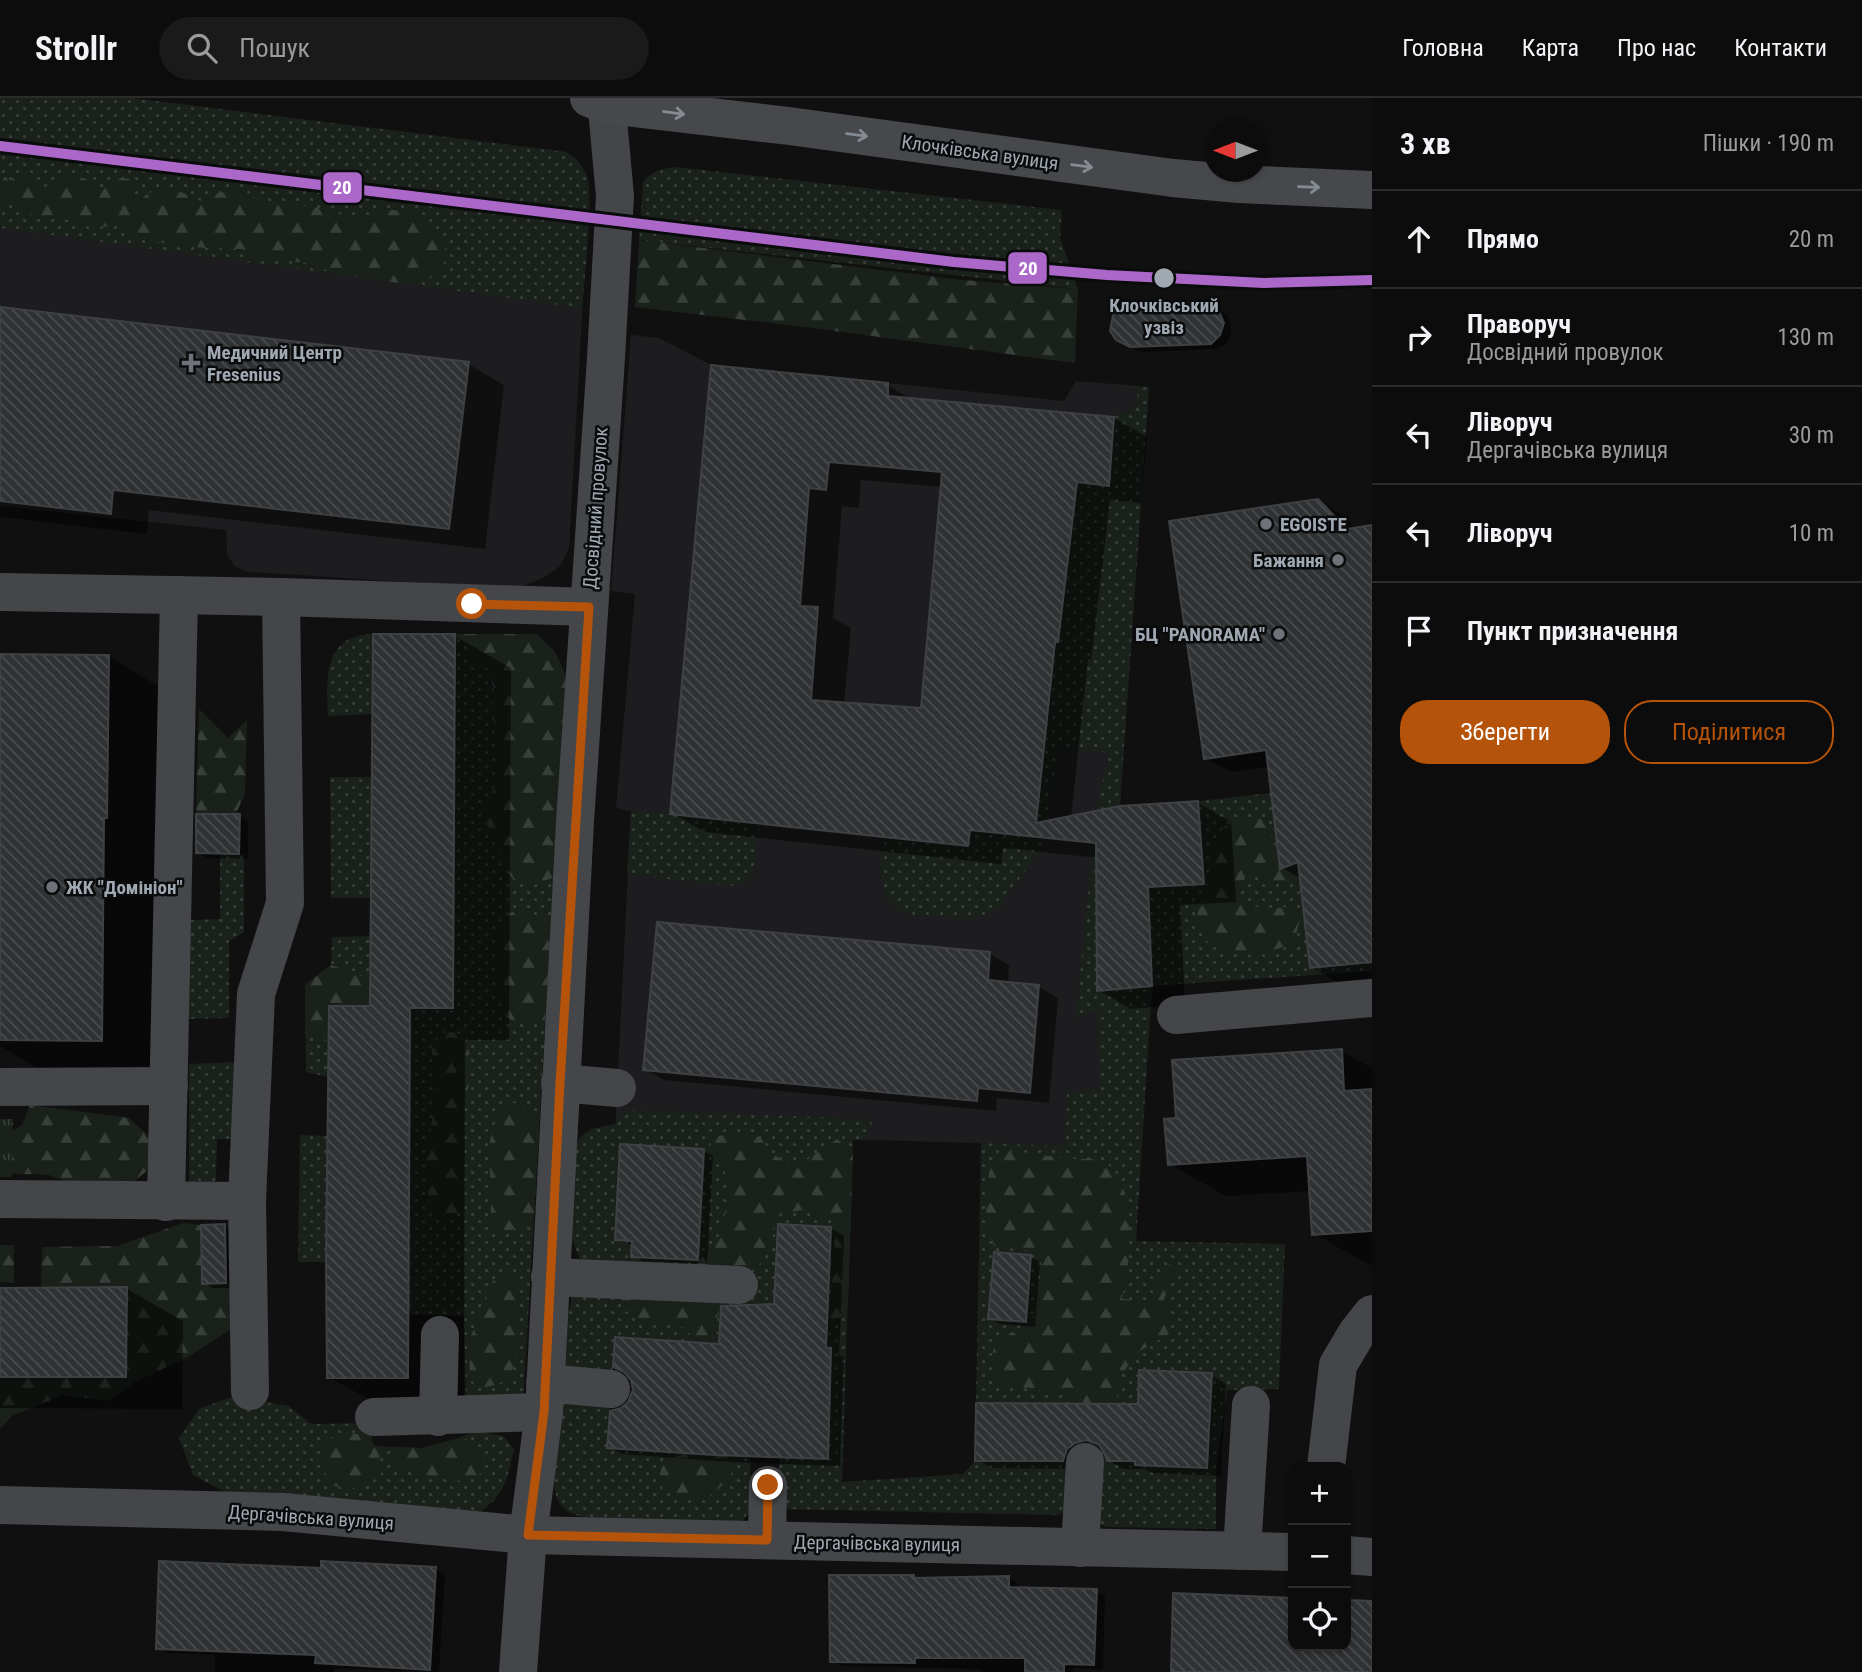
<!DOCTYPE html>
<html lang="uk">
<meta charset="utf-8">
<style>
body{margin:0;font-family:"Roboto Condensed",sans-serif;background:#1a1a1a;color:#f1f3f6}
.controls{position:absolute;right:21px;bottom:21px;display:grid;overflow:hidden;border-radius:14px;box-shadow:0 2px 5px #0004}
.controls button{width:63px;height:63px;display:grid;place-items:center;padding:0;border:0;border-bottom:2px solid #2c2c2d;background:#0c0c0c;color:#f1f3f6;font:35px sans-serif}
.compass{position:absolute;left:1204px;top:21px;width:63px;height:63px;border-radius:50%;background:#0c0c0c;box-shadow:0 2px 5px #0004;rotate:270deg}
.stop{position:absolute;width:21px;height:21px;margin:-16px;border:5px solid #b45309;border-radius:50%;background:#fff}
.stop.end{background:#b45309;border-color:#fff;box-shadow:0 2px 7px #0008}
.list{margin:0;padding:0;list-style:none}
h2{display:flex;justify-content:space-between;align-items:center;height:91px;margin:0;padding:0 28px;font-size:30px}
h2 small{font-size:23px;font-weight:400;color:#9a9b9d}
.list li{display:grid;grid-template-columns:46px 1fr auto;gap:21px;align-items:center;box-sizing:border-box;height:98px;padding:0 28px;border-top:2px solid #2c2c2d}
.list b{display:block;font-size:26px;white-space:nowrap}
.list p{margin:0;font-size:23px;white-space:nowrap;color:#9a9b9d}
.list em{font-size:23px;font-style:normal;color:#9a9b9d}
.actions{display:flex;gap:14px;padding:21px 28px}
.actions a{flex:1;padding:16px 0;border:2px solid #b45309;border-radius:28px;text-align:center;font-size:24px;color:#b45309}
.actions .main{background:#b45309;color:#fff}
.icon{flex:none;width:38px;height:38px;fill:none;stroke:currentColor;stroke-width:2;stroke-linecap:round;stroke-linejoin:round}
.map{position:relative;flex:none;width:1372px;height:1574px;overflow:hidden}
header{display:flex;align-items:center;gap:42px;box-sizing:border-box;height:98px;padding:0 35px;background:#0c0c0c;border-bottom:2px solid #2c2c2d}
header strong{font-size:33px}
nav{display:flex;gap:38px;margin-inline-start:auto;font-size:24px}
.search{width:490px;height:63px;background:#1a1a1a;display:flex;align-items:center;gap:18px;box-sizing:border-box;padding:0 24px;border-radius:38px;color:#9a9b9d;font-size:26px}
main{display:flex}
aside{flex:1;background:#0c0c0c}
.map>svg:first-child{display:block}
.built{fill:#1d1d1f}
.grass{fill:url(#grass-dots);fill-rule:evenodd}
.forest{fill:url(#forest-firs)}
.park{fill:url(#park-tufts)}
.shadow{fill:#0007;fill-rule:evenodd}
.building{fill:url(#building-back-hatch);stroke:#3e4144;stroke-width:2;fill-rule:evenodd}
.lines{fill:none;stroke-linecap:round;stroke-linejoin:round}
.minor{stroke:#444649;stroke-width:38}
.major{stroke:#46484b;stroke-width:38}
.tram-1-casing{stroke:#0a0b0c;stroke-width:16}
.tram-1{stroke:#ac68c9;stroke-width:10}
.oneway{stroke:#858b93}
.route{stroke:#b45309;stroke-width:9}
.stop-dot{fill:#a0a8b2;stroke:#0a0b0c;stroke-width:2.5}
.poi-dot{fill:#6e7379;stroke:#0a0b0c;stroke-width:2.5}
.labels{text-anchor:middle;stroke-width:5;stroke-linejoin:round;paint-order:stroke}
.street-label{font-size:19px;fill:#a0a8b2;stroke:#0a0b0c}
.stop-label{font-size:19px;font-weight:bold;fill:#a0a8b2;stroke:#0a0b0c}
.poi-label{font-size:19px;font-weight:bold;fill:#a0a8b2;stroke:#0a0b0c;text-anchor:start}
.line-badge{stroke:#0a0b0c;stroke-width:2.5}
.badge-label{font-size:19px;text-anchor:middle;font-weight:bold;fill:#fff}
</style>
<header>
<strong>Strollr</strong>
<div class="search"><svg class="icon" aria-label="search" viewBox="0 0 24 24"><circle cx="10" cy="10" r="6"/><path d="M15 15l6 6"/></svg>Пошук</div>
<nav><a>Головна</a><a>Карта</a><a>Про нас</a><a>Контакти</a></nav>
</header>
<main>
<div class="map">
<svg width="1372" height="1574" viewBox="0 0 1372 1574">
<defs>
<pattern id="grass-dots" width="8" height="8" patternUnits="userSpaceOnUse" patternTransform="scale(1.75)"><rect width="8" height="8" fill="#1a201a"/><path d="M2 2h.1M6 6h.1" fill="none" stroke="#383e39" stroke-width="1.8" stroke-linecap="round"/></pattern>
<pattern id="forest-firs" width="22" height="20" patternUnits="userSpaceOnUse" patternTransform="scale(1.75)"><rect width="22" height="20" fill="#1a201a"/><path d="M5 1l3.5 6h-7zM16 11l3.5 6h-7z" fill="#383e39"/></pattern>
<pattern id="park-tufts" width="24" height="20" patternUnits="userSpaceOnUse" patternTransform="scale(1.75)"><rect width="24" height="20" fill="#1a201a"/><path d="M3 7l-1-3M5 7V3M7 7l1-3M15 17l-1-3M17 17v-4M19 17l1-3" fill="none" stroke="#383e39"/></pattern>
<pattern id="building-back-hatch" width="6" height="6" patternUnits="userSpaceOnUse" patternTransform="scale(1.75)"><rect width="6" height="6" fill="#303133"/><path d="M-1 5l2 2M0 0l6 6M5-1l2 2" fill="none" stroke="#4b4c4e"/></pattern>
</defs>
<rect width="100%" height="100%" fill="#101010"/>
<g class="built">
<path d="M0,0H131L553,52L566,54L576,60L588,80V112L569,450L560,468L545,479L523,488L505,490L248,474L234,468L227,456L226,432L0,408Z"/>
<path d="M631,237L659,240L711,267L1064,303L1076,283L1149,289L1100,991L1067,994L1066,1048L615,1034L631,713L616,710L635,496L611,493Z"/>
</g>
<g class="grass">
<path d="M0,0H131L566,54C575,60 583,68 587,78C594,99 584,184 582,210L0,130Z"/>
<path d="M676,69L1062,112L1060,140L1078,191L639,142L643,84C652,72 662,71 676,69Z"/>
<path d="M1117,286L1149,289L1120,708L1096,713L1097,892L1152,888L1148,789L1203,786L1198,703L1271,695L1281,771L1372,737L1302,795L1310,870L1372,864V873L1152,888L1136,1143L1285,1146L1279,1291L1227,1292L1216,1371V1431L1107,1429L1092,1424L1068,1411L1058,1417L781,1411L777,1386L780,1360L828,1361L830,1250L783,1249L753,1288L750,1386L757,1405L742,1423L596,1421C586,1419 573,1418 564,1411C543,1391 558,1326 561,1300L611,1306L608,1350L683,1355L690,1244L615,1239L612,1277L564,1274L568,1218L580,1161L568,1133L573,1059L580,1039L591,1031L615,1026L626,1012L873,1021L867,1042H853L842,1384L963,1376L975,1363H1067L1068,1305H976L981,1045L1065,1048L1067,994L1100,991L1097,912L1076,919L1096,713L1110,654L1058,651L1044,746L999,810L975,821L919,818L901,813L888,803L880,774L883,740L949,746L952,718L981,733L1031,738L1052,574L1038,542L1058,543L1077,384L1109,387L1114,319L1128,314L1138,306L1137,291ZM704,1051L698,1162L632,1159V1143L616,1142Z"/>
<path d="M373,536V616L328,618C327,580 322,538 373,536Z"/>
<path d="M455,536H537L554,553L566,577L523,1305L466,1306L464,1218L408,1216L410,910H453Z"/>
<path d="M330,679H372V800H331Z"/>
<path d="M631,712L760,725L753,775L743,786L727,788L627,776Z"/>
<path d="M220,756H244V834L229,844V920L189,921V822L220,821Z"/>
<path d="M370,838L371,908H329V979L306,974L305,887L331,867L332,839Z"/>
<path d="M237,964L236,1041H217L216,1084H189V966Z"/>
<path d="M300,1037L329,1038L326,1164H298Z"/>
<path d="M234,1298L289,1308L311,1326L373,1325L371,1348L422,1350L449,1344L476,1333L503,1338L514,1351C507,1382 505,1398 477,1416L257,1402L223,1393L193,1377L179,1340L199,1311Z"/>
</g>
<g class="forest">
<path d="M23,72L43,89L56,88L63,78L78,77L101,90L120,80L130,81L133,90L127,98L137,105C162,81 173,91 201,103L218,95L239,93L248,95L260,103H277L330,112L351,121L392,112L410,114L426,120L437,132L445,149L444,167L435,177L412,187L345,177L328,173L316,166L255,159L243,151L205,150L156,144L143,141L117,128L94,129L48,117L38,119L14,109L10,103L0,104V73L10,84L15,77Z"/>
<path d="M639,142L963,182L1078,191L1075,265L812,230L635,209Z"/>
<path d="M465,536H537L554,553L566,577L554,779L534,787L515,783L508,775L501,759L498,741L485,724V708L498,682L493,613L494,593L488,571C472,563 465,554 465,536Z"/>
<path d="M199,611L228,640L247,622L245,695L236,716H196Z"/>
<path d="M1251,721H1261L1278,749L1281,770L1319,756L1301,783C1283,785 1271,787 1257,774L1245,779L1239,794L1244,806L1271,812L1283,809H1295L1300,821L1294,844C1272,854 1247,862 1223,853C1217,851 1210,845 1204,841L1197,818L1200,796L1209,785L1214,743L1224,729Z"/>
<path d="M519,811L544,821L551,828L545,923L519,926L506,919L497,892L499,829L505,817Z"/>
<path d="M331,867L370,881L371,908H329V944L305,931V887Z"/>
<path d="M453,934L465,939L469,954V986L461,1034V1066L465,1090L461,1112L450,1122L439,1121L429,1102L426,1066L437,988L433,974L432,952L441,935Z"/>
<path d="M517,1004L535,1018L539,1031L534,1115C525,1131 513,1133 495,1132L491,1124C491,1113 491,1102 491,1091C490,1059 482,1019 517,1004Z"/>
<path d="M30,1007L129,1020L150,1039L147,1073L129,1087L85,1091L49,1077L0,1075V1040L22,1027Z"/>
<path d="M712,1037L760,1039L772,1055L794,1071L837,1041L853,1054L848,1208L823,1243L799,1199L831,1197L835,1154L832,1122L801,1112L778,1116L769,1153L757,1170L731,1182L721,1198L715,1235L725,1240L738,1356L730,1380L710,1398L694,1401L678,1400L663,1392L659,1379L664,1363L687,1355L691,1326L694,1244L686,1230L636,1221L621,1209L622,1188L697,1166L720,1137L730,1093L724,1070L715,1060L710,1049Z"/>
<path d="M1014,1053L1070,1061H1097L1113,1070C1118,1079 1124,1090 1126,1100C1133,1133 1129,1169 1122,1201L1152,1203L1155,1184L1173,1161L1177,1170L1164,1201L1170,1215L1169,1236L1138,1254L1119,1280L1115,1320L1100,1348L1085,1345L1074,1339L1070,1297L996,1286L991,1266L995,1242L1031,1228L1042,1168L1037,1154L994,1148C983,1122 982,1077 999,1054Z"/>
<path d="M183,1125L201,1127L202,1186L240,1185L236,1228L188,1259L135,1284L108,1303L63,1297L12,1318L0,1331V1279H126L127,1189L41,1190L42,1149L117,1148Z"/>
<path d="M0,1147H14V1185L0,1184Z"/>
<path d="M500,1177L514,1179L520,1186C518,1201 517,1216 516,1231C516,1266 518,1288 477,1290L470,1280L469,1242L485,1206L491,1185Z"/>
<path d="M346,1335C351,1336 360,1335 364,1338C378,1345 381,1361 382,1375C364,1392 355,1393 331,1387C322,1370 318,1359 327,1342Z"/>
<path d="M463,1339L482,1352L486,1362L482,1374C478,1377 472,1381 468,1383C460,1385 403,1374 398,1369C391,1364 393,1356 394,1349L422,1350Z"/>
</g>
<path class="park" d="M0,1021H13L12,1079H0Z"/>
<g class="shadow">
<path d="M0,211L468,266L504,287L485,451L149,412L147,436L0,419Z"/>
<path d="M1217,211L1227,217L1231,225V237L1226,247L1215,251L1141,254L1117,241Z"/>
<path d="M713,269L887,287L913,302L1114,320L1147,339L1141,405L1110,402L1091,562L1088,561L1071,720L1198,705L1231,724L1236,804L1180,807L1185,906L1131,911L1098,892V760L1003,750L1001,766L705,734L672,715ZM861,382L942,389L923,612L844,606L851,530L833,520L842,408L859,410Z"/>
<path d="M1317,403L1344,418L1356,431L1372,435V880L1337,884L1311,869L1302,781L1282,770L1270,669L1231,674L1205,660Z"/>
<path d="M455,538L511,570L509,942H465L464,1312L386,1311L329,1279L372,909Z"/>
<path d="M0,558L109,559L165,592L157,975L44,974L0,948Z"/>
<path d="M239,718L248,723V761L207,760L197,754Z"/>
<path d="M658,826L990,856L1009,867L1008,886L1039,889L1058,900L1049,1005L997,1000L996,1013L664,982L645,971Z"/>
<path d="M1341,953L1372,970V1168L1314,1136L1311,1093L1226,1098L1169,1066L1177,1022Z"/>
<path d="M704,1053L713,1058L707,1166L642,1163L633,1158L634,1147L627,1146L617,1141ZM625,1141L641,1145L625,1144Z"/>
<path d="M203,1128H225L234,1133L235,1190H213L204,1185Z"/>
<path d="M830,1130L844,1138L839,1257L844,1259L840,1368L730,1364L622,1356L609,1349L622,1312L720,1247L776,1208Z"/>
<path d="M1031,1159L1040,1164L1035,1229L999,1226L990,1220Z"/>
<path d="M0,1191H127L183,1223L182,1311L0,1310Z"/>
<path d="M1211,1277L1226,1286L1221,1378L1152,1375L1144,1371H1123L1108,1362L1106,1353L1102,1350L1090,1353L1078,1371L992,1370L977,1362L1139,1307Z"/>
<path d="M435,1471L445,1476L439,1574L334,1570V1574H215V1557L167,1555L158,1550L322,1472Z"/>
<path d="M913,1479L918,1482L1008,1480L1018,1485V1491L1096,1493L1105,1498L1103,1571L1073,1570V1574H981V1571L841,1568L832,1563Z"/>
<path d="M1175,1497L1293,1502V1548H1346V1504L1372,1505V1574H1173Z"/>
</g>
<g class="building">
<path d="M1208,205L1217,209L1224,225L1220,237L1211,246L1130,249L1116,242L1110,233L1113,217L1123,208Z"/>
<path d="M0,209L469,264L449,431L113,392L111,416L0,403Z"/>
<path d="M711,267L888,285V298L1114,319L1109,388L1077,384L1058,544H1055L1036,725L1120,708L1198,703L1204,786L1148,789L1152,888L1097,893L1096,745L970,732L968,748L670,716ZM829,364L942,374L921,610L811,602L818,509L800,508L809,390L826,392Z"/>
<path d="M1318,401L1347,431L1372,427V864L1310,870L1298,764L1280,771L1266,652L1204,661L1169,423Z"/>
<path d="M373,536H455L453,910H410L408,1280H327L326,1164L329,908H370Z"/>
<path d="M0,556L109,557L107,720H104L102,943L0,942Z"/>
<path d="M196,716H240L239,756L196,755Z"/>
<path d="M657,824L990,854L988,882L1039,887L1030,995L978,990L977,1003L643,972Z"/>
<path d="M1342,951L1344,993L1372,991V1133L1312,1137L1307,1058L1168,1067L1164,1021L1176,1020L1172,962Z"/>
<path d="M620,1046L704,1051L698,1162L631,1159L632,1143L615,1142Z"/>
<path d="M225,1126L226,1185L202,1186L201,1127Z"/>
<path d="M778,1126L831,1129L826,1250H831L828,1361L715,1357L607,1350L610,1313L621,1310L628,1304L633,1292L631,1282L624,1274L613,1269L615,1239L719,1246L721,1208L774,1206Z"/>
<path d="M994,1154L1031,1157L1026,1224L988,1221Z"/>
<path d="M127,1189L126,1279H0V1190Z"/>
<path d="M1139,1272L1212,1275L1207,1370L1135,1367V1363H1107L1104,1354L1098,1346L1086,1342L1075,1345L1067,1351L1063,1363H975L976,1305L1138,1306Z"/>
<path d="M159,1463L321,1470V1463L436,1469L430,1572L315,1565L316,1557L156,1551Z"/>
<path d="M829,1477H914V1480L1009,1478V1489L1097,1491L1094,1567L1064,1566V1574H1025V1560H915V1565L830,1564Z"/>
<path d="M1173,1495L1293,1500V1548H1346V1502L1372,1503V1574H1171Z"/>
</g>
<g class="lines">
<g class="minor">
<path d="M0,494L281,499"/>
<path d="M1176,917L1372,900"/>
<path d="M560,985L617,990"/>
<path d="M0,989L169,988"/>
<path d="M0,1101L247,1103L256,896L285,805L281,499L589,509"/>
<path d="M247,1103L250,1293"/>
<path d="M166,1104L179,497"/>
<path d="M550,1179L739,1187"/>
<path d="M545,1285L611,1291"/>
<path d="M374,1319L544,1314"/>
<path d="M438,1319L440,1237"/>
<path d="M1326,1369L1338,1267L1357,1235L1372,1216"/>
<path d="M0,1407L283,1414L528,1437L1293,1454"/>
<path d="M767,1442L768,1387"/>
<path d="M1080,1450L1085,1364"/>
<path d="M1242,1453L1251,1307"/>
<path d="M1346,1457L1372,1459"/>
<path d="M518,1574L528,1437L544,1314L575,724L606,260L615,98L606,0"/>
</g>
<path class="major" d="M589,0L607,7L789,28L1173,80L1239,86L1372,92"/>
<g class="tram-1-casing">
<path id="tram-1" d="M0,48L954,164L1107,177L1264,185L1372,182"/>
</g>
<use href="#tram-1" class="tram-1"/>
</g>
<defs><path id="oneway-shaft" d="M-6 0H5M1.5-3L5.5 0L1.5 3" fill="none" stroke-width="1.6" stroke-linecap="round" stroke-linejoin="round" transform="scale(1.75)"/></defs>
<g class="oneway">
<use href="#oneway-shaft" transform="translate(674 15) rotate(7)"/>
<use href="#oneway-shaft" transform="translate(857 37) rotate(8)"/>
<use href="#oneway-shaft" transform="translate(1082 68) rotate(8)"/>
<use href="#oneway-shaft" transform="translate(1309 89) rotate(2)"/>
</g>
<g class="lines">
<path class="route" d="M472,506L589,509L560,985L544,1314L528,1437L767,1442L768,1387"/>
</g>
<circle class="stop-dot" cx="1164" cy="180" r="11"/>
<g class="poi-dot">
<path d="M187.5 254.5h7v7h7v7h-7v7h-7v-7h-7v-7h7z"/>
<circle cx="1266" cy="426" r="7"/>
<circle cx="1338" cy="462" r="7"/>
<circle cx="1279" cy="536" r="7"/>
<circle cx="52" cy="789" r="7"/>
</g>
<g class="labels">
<g class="street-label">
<text transform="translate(980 54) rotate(8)" y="7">Клочківська вулиця</text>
<text transform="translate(595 410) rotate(-86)" y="7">Досвідний провулок</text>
<text transform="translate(311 1419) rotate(4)" y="7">Дергачівська вулиця</text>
<text transform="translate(877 1445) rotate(1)" y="7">Дергачівська вулиця</text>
</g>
<g class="stop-label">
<text x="1164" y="214">Клочківський<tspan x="1164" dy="22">узвіз</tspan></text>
</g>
<g class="poi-label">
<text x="207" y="261">Медичний Центр<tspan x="207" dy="22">Fresenius</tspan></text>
<text x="1280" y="433">EGOISTE</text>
<text x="1324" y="469" text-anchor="end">Бажання</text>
<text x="1265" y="543" text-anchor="end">БЦ "PANORAMA"</text>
<text x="66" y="796">ЖК "Домініон"</text>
</g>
</g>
<g class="line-badge">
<rect x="322" y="73" width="41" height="33" rx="7" fill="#ac68c9"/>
<rect x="1007" y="153" width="41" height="34" rx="7" fill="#ac68c9"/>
</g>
<g class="badge-label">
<text x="342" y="96">20</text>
<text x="1028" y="177">20</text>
</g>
</svg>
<div class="controls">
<button>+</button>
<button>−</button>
<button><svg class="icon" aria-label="locate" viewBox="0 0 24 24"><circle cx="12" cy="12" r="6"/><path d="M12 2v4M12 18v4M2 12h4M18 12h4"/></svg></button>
</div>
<svg class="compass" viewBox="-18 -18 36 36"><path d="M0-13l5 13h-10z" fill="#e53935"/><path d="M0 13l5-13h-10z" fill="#9a9b9d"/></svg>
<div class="stop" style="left:472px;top:506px"></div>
<div class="stop end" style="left:768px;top:1387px"></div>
</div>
<aside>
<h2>3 хв<small>Пішки · 190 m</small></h2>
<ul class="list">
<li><svg class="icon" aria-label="ahead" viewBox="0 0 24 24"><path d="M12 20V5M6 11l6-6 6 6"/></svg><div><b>Прямо</b></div><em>20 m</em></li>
<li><svg class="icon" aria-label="right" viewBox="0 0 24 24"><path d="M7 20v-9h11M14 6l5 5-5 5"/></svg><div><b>Праворуч</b><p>Досвідний провулок</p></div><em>130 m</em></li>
<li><svg class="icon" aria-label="left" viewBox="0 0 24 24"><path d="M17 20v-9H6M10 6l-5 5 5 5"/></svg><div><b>Ліворуч</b><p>Дергачівська вулиця</p></div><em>30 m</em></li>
<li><svg class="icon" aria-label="left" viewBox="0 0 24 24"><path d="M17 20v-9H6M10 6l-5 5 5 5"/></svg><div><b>Ліворуч</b></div><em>10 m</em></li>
<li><svg class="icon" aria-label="arrive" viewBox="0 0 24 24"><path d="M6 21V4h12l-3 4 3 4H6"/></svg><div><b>Пункт призначення</b></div></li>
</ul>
<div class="actions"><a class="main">Зберегти</a><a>Поділитися</a></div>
</aside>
</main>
